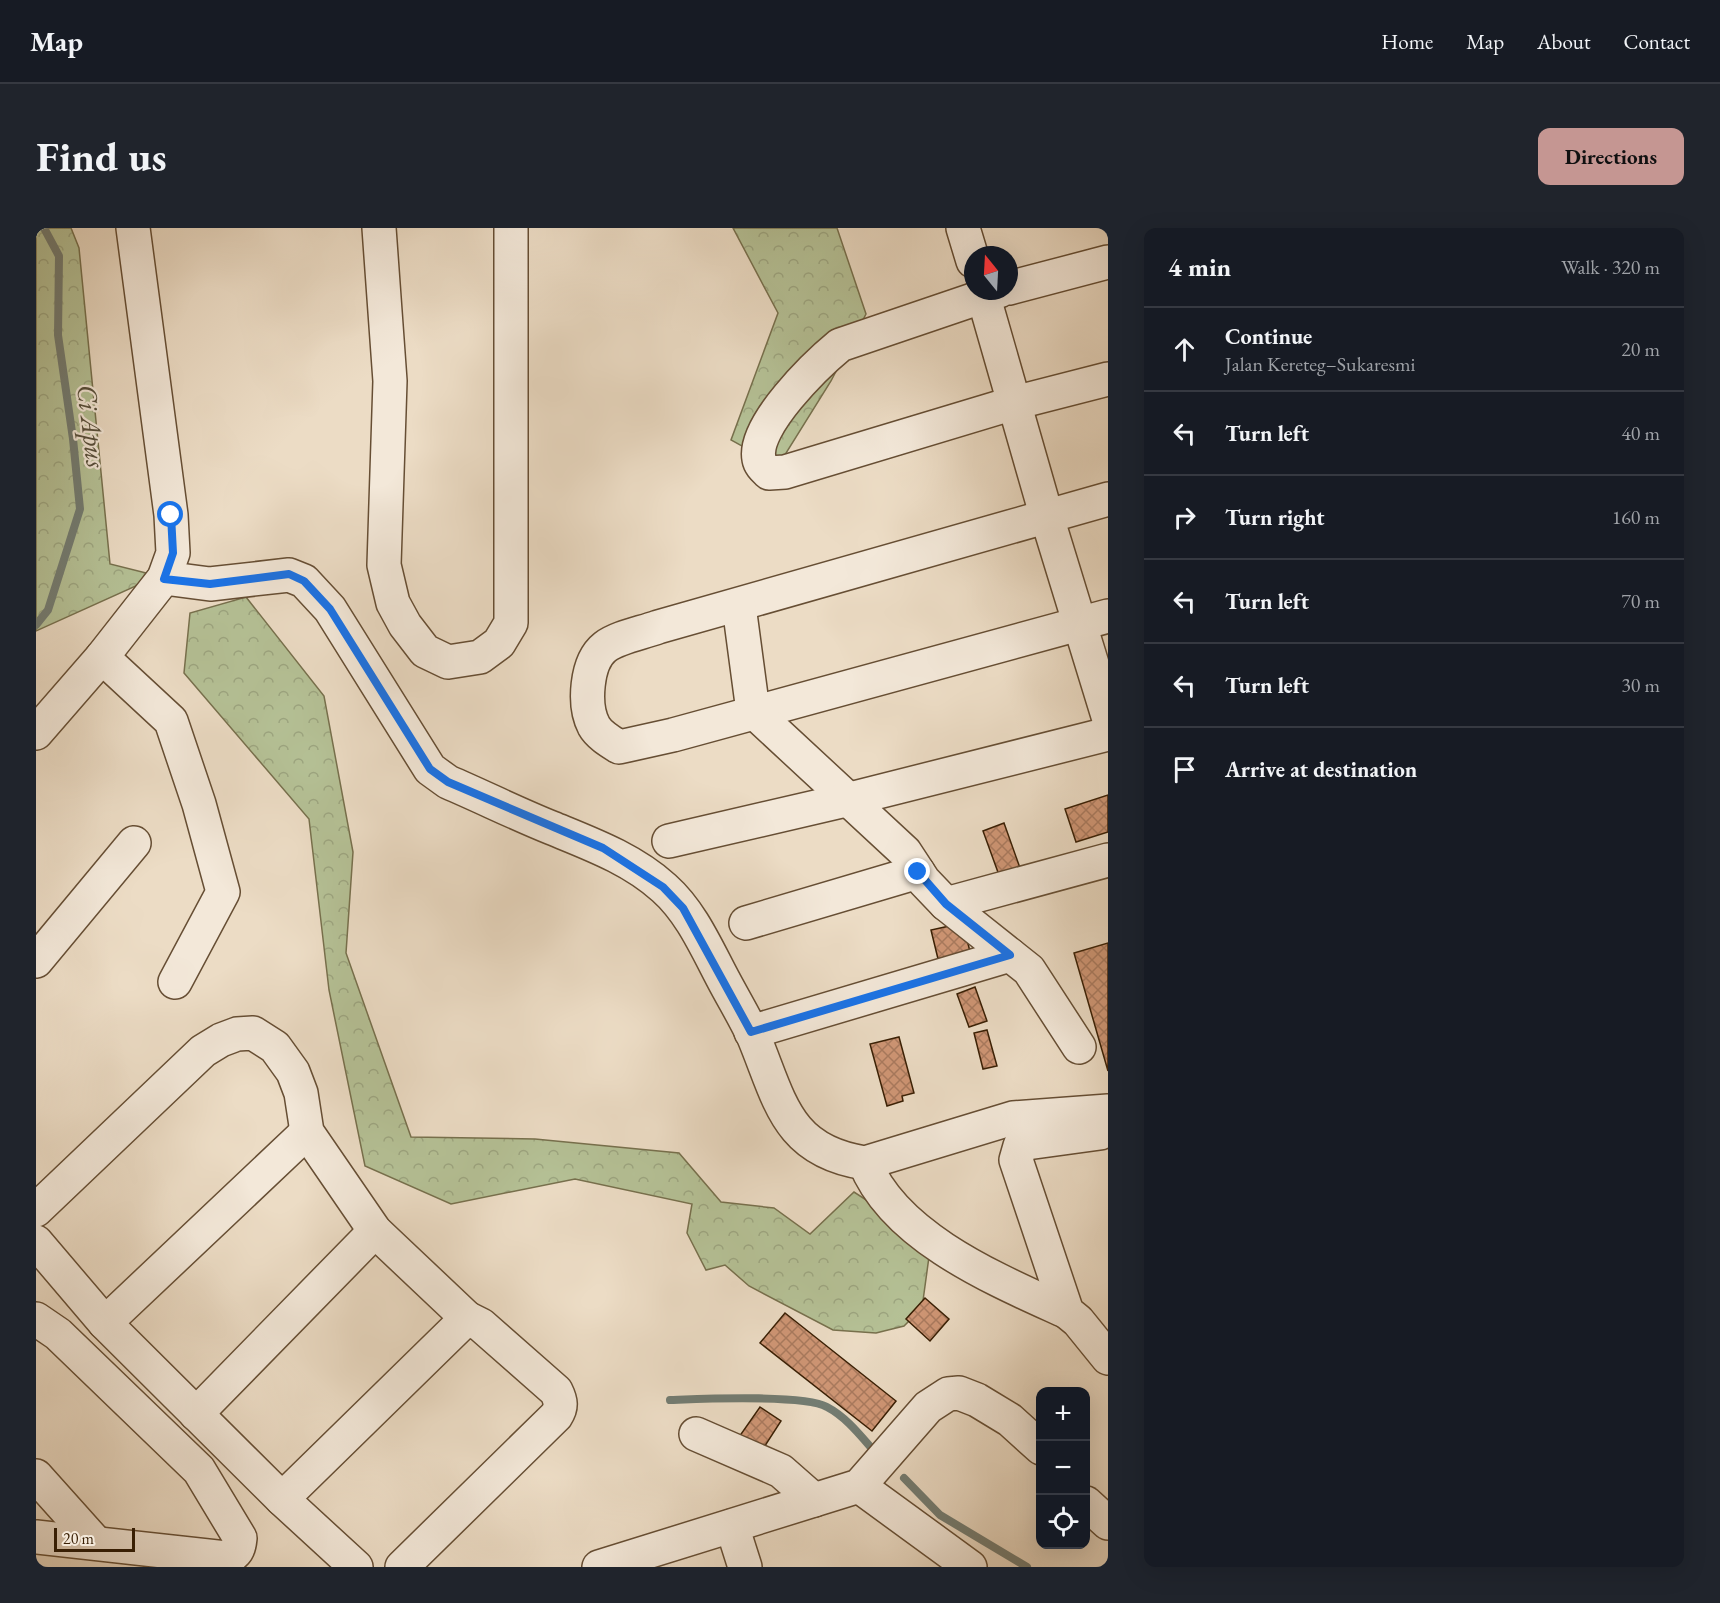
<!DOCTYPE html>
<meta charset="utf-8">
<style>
body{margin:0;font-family:"EB Garamond",serif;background:#20242c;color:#f1f3f6}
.controls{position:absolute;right:18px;bottom:18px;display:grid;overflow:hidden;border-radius:12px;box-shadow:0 6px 24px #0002}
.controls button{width:54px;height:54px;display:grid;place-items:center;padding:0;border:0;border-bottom:2px solid #363941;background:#171b24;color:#f1f3f6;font:30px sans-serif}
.compass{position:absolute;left:928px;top:18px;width:54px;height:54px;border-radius:50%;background:#171b24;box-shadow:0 6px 24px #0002;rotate:342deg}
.scale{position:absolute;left:18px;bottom:15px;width:81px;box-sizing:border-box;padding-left:6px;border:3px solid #391f04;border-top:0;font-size:16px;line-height:21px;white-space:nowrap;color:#391f04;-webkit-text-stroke:4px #f3e8d9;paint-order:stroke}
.stop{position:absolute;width:18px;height:18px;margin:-14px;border:4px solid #1a73e8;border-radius:50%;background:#fff}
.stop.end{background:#1a73e8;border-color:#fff;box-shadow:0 2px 6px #0008}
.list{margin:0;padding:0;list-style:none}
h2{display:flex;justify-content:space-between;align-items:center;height:78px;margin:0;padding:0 24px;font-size:26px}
h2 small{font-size:20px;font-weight:400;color:#9ea1a6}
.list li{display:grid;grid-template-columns:39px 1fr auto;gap:18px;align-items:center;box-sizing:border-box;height:84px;padding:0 24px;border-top:2px solid #363941}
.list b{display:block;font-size:22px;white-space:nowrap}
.list p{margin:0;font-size:20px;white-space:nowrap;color:#9ea1a6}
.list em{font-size:20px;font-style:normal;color:#9ea1a6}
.icon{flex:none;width:33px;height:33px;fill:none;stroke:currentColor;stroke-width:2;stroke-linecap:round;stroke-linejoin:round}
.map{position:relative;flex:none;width:1072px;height:1339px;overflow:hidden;border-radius:12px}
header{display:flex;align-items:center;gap:36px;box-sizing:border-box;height:84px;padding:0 30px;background:#171b24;border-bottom:2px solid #363941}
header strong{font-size:28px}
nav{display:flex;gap:33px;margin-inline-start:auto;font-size:21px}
.intro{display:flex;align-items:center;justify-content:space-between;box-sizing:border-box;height:144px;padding:0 36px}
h1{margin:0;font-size:42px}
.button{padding:15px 27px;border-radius:12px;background:#c59692;color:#111;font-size:21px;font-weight:700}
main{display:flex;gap:36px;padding:0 36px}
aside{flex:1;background:#171b24;border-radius:12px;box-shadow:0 6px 24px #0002}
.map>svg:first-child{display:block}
.forest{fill:url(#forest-crowns);stroke:#77704d;stroke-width:1.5}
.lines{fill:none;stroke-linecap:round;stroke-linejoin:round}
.stream{stroke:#737c72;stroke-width:8}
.building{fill:url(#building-cross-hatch);stroke:#391f04;stroke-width:1.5}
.minor-casing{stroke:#664e34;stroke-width:36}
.minor{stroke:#f3e8d9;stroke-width:33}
.route{stroke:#1a73e8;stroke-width:8}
.labels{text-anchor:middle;stroke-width:4.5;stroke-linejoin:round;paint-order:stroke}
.water-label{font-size:28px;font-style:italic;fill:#564e3b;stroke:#f3e8d9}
</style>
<header>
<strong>Map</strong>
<nav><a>Home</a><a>Map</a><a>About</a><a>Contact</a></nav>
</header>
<div class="intro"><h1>Find us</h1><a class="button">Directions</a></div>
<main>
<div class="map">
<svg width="1072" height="1339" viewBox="0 0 1072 1339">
<defs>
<pattern id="forest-crowns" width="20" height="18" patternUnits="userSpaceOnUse" patternTransform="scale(1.5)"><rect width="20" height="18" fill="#b5c196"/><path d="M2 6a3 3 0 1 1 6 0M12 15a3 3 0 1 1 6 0" fill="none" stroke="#9ca580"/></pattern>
<pattern id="building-cross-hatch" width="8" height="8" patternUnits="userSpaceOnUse" patternTransform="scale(1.5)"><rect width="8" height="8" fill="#cf9675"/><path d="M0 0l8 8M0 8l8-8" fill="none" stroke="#a97a5e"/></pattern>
</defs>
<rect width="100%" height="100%" fill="#ecdcc5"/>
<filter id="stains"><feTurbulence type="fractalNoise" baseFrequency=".00333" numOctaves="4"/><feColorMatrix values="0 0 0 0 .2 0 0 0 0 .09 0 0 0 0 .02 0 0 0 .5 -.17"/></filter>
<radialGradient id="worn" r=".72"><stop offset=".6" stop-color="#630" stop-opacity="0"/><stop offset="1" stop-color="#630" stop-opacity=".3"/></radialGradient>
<g class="forest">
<path d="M0,0H35L43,20L74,336L122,348L0,403Z"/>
<path d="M697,0H801L830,86L795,153L742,238L695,212L742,85Z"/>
<path d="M210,369L288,468L317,624L310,725L375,909L499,911L643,925L685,974L738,980L774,1006L818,964L895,1014L886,1080L868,1098L840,1105L797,1102L713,1058L689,1037L670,1042L651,1005L656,976L539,951L415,976L329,938L293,762L273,591L148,445L154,385Z"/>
</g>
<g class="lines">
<g class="stream">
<path d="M0,397L12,382L44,281L37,211L22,107L23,28L8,0"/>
<path d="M634,1172C664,1171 768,1166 791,1179C810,1189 824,1207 838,1223"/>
<path d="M868,1250L904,1287L991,1339"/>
</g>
</g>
<g class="building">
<path d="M1072,567V604L1040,614L1029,581Z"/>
<path d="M968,595L984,640L963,647L947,603Z"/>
<path d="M927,695L936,732L904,739L895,702Z"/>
<path d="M1072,715V843L1038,725Z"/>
<path d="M939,759L951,793L933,799L921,766Z"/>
<path d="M951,802L961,838L947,841L938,805Z"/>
<path d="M863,809L878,865L866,868L867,873L851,878L834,816Z"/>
<path d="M889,1070L913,1091L894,1113L870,1091Z"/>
<path d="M749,1085L860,1173L836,1203L724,1115Z"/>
<path d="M724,1179L745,1193L725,1224L703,1209Z"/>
</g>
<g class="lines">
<g class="minor-casing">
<g id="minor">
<path d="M343,0L354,153L348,337L357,375L369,397L389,423L412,434L444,429L463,415L475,395V0"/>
<path d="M927,0L937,33"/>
<path d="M973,60L1072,34"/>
<path d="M946,63L1010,286L1072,488"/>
<path d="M963,63L804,117C781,136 716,198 723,231C724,237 729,241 733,245L749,244L978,175L1072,151"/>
<path d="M1072,271L622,399C606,405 582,409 569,419C550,434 547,477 558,498C563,507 575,514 583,519L637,507L1072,388"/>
<path d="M128,350L174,356L253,347L268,353L294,381L394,541L412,554C447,569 481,586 516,600C555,616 596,631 628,660C655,684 670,719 687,751C697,770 708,788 717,807C744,871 749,923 829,935L977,890L1072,883"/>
<path d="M703,378L717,483L869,624L888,653L910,676L993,742L1043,819"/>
<path d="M66,429L135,493L163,576L187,664L139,754"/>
<path d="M0,505L66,429L128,350L137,325L135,287L97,0"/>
<path d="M633,613L810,572L1072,506"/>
<path d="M910,676L1072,632"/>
<path d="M710,695L882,644"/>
<path d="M0,733L98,615"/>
<path d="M715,804L974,727"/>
<path d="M1064,905L991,915L984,918L980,932L1031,1084L1042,1093L1072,1130"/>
<path d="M829,935C859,1010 961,1052 1031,1084"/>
<path d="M0,982L167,823L185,812L201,806L217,805L239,819L257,844L265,865L271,904L339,1003L431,1090L445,1097L520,1163C525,1173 526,1179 520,1188L366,1339"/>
<path d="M0,1014L69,1095L246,1271L320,1339"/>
<path d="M0,1091L22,1106L163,1242L204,1310C203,1321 201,1326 190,1330L0,1309"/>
<path d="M69,1095L271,904"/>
<path d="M160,1186L339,1003"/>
<path d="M660,1206L745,1243L778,1272"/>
<path d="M0,1248L60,1315"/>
<path d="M823,1258L934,1339"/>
<path d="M246,1271L431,1090"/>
<path d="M1050,1275L1072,1295"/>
<path d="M696,1298L709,1339"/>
<path d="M563,1339L823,1258L892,1179L912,1166L923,1165L941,1172L974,1192L1005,1220"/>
</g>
</g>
<use href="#minor" class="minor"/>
</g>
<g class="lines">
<path class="route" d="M135,287L137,325L128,351L174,356L253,346L268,353L294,381L394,541L412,554L567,620L627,659L647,680L715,804L974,727L910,676L882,644"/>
</g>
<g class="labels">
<g class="water-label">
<text transform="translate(56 198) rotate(83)" y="10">Ci Apus</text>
</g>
</g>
<rect width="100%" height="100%" filter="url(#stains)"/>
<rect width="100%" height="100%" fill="url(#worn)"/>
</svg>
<div class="controls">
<button>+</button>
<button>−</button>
<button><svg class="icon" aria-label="locate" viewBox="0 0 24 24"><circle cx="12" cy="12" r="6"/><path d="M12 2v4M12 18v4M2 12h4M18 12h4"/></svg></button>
</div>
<svg class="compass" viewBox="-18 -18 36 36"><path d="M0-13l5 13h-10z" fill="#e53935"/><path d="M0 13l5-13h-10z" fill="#9ea1a6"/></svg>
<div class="scale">20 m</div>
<div class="stop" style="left:135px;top:287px"></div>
<div class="stop end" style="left:882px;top:644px"></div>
</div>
<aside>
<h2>4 min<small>Walk · 320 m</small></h2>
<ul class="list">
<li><svg class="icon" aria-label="ahead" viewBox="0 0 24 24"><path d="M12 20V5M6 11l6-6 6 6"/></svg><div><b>Continue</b><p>Jalan Kereteg–Sukaresmi</p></div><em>20 m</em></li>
<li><svg class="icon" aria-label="left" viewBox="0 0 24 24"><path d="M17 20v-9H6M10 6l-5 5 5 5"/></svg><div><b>Turn left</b></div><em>40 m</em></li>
<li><svg class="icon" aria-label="right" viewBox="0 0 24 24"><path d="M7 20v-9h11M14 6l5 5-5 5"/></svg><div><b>Turn right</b></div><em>160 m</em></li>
<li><svg class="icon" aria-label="left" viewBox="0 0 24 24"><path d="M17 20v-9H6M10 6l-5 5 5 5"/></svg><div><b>Turn left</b></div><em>70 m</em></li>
<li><svg class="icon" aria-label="left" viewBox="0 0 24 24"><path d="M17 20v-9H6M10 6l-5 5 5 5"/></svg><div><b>Turn left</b></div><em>30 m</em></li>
<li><svg class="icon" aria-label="arrive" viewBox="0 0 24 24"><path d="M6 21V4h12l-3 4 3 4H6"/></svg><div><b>Arrive at destination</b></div></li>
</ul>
</aside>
</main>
